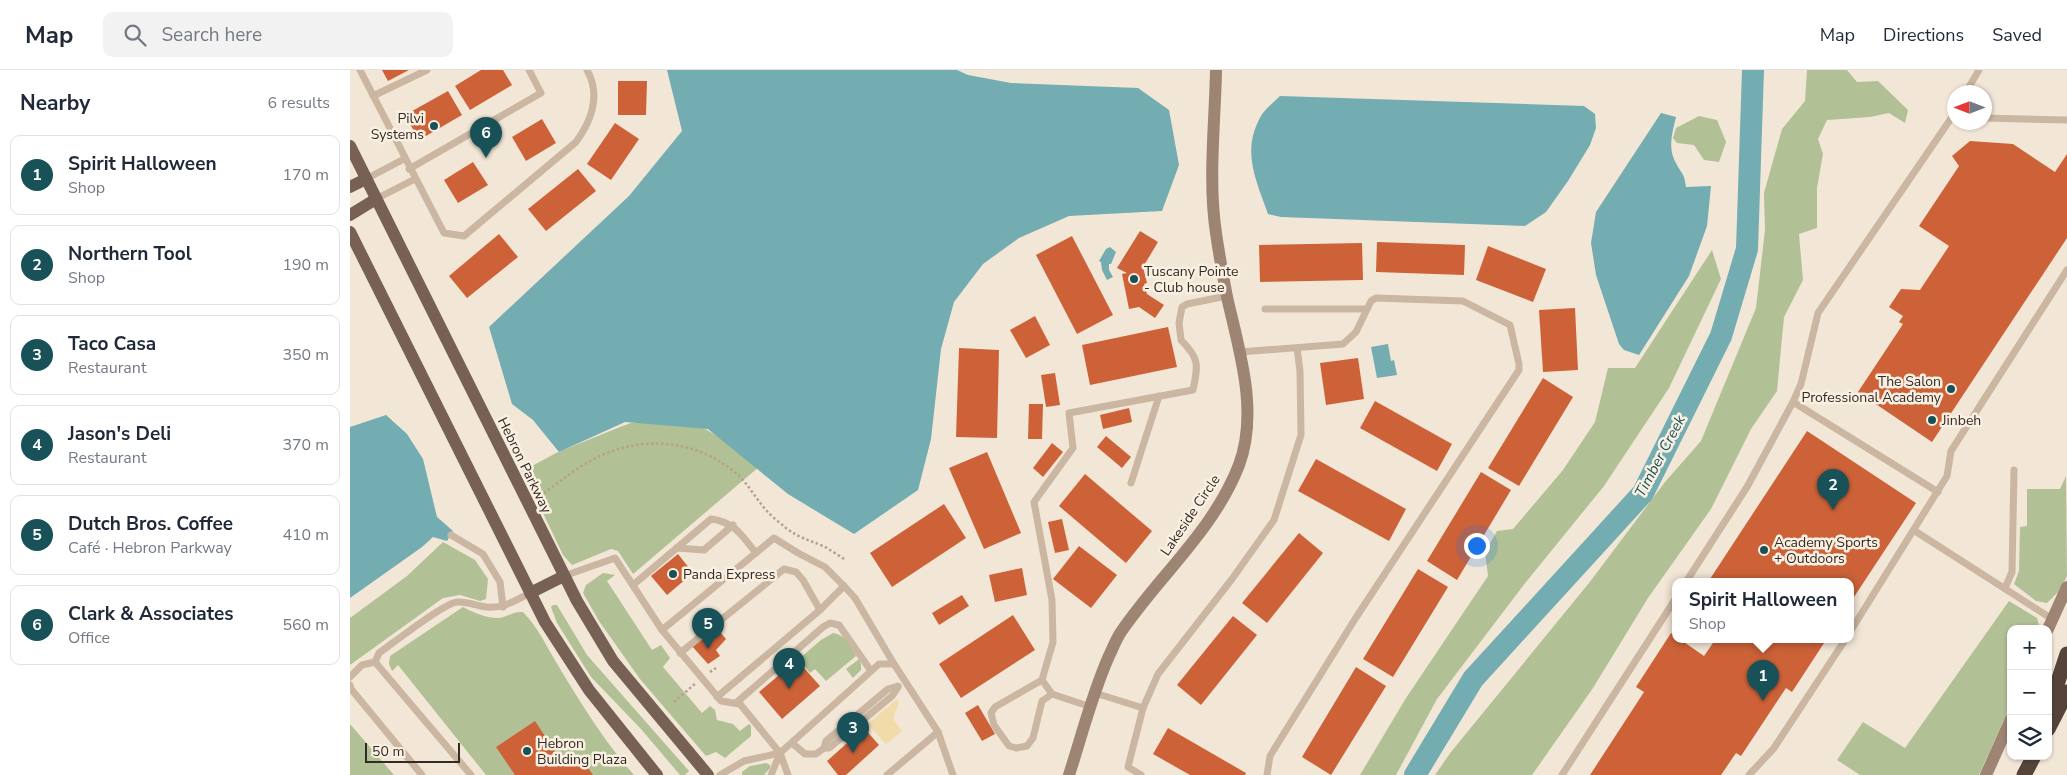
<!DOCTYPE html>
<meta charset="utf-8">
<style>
body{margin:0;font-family:"Nunito Sans",sans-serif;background:#f2f2f3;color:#1f2937}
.controls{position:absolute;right:15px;bottom:15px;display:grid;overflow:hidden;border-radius:10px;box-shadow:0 1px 4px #0004}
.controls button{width:45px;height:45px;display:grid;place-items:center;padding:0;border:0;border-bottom:1px solid #e0e1e3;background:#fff;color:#1f2937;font:25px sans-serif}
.compass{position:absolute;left:1597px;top:15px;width:45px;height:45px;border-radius:50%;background:#fff;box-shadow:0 1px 4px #0004;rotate:270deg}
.scale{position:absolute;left:15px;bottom:12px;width:95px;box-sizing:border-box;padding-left:5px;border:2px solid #342a25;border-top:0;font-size:14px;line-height:18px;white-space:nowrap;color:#342a25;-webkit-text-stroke:4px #faf0e2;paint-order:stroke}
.you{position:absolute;left:1126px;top:475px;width:18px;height:18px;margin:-12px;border:4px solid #fff;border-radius:50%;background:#1a73e8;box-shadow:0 0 0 8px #1a73e833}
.badge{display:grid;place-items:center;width:32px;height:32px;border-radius:50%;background:#185158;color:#fff;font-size:16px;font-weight:700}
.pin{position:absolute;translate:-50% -41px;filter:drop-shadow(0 1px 2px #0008)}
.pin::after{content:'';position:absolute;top:26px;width:18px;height:15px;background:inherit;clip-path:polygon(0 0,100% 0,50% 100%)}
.popup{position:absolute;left:1322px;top:508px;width:182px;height:65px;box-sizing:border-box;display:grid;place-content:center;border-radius:10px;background:#fff;filter:drop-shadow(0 1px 4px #0005);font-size:16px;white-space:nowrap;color:#747a83}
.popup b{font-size:19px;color:#1f2937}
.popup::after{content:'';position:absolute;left:50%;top:100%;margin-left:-10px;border:10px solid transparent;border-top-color:#fff}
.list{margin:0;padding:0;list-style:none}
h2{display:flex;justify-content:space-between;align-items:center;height:65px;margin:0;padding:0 20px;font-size:21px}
h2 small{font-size:16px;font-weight:400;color:#747a83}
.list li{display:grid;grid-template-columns:32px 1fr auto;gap:15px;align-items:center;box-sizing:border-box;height:80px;margin:0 10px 10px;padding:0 10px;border:1px solid #e0e1e3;border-radius:10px}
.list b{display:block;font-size:19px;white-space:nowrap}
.list p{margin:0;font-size:16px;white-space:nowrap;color:#747a83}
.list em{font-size:16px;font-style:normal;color:#747a83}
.icon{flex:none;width:28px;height:28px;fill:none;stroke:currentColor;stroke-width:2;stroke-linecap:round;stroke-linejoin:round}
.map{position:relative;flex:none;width:1717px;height:705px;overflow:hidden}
header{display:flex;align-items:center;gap:30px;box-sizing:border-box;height:70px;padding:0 25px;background:#fff;border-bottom:1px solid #e0e1e3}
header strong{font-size:24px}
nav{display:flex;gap:28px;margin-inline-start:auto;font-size:18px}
.search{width:350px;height:45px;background:#f2f2f3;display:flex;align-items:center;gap:12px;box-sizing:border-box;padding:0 18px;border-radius:10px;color:#747a83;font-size:19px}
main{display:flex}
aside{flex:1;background:#fff}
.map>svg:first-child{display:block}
.green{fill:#b1c195}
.sand{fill:#f1dba9}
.water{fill:#73acb1}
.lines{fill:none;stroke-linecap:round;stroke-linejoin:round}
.river{stroke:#73acb1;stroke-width:22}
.building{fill:#cd6238}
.path{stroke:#b6a08c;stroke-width:2.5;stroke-dasharray:2.5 2.5;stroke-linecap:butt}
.lane{stroke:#cab6a1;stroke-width:7}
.secondary{stroke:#9e8473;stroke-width:12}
.primary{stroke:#776154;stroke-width:12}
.highway{stroke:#56443b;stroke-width:15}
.poi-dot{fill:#185158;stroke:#faf0e2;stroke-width:2}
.labels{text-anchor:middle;stroke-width:5;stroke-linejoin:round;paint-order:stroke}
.poi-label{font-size:14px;fill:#342a25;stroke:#faf0e2;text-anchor:start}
.street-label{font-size:14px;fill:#342a25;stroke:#faf0e2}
.water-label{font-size:15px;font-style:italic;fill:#185158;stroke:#faf0e2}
</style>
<header>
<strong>Map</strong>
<div class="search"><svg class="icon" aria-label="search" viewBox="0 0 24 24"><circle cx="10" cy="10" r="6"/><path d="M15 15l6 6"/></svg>Search here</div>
<nav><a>Map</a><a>Directions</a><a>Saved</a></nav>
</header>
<main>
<aside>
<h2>Nearby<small>6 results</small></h2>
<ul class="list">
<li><span class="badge">1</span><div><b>Spirit Halloween</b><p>Shop</p></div><em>170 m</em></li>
<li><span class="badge">2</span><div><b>Northern Tool</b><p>Shop</p></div><em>190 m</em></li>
<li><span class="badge">3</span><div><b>Taco Casa</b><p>Restaurant</p></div><em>350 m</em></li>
<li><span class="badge">4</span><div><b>Jason's Deli</b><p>Restaurant</p></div><em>370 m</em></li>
<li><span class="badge">5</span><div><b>Dutch Bros. Coffee</b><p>Café · Hebron Parkway</p></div><em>410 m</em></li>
<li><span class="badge">6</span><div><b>Clark &amp; Associates</b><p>Office</p></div><em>560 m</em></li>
</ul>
</aside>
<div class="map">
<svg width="1717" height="705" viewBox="0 0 1717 705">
<rect width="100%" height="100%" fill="#f2e6d6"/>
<g class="green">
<path d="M1457,0H1497L1507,12L1528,11L1558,40L1555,53L1539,43L1520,47L1477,50L1468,69L1473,84L1467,118V158L1449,164L1453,210L1434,247L1427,321L1401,359L1361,439L1298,528L1243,618L1182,705H1085L1101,682L1239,513L1315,412L1351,371L1406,238L1415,160L1414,123L1432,59L1455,31Z"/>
<path d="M1349,46L1367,50L1376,72L1369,92L1354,90L1344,75L1327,73L1323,68L1326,58Z"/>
<path d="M1362,180L1371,209L1319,318L1254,416L1176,512L1087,629L1046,705H1010L1056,628L1138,506L1135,482L1147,461L1163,459L1213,400L1245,352L1258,298H1285Z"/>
<path d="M305,352L350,356L383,375L410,396L283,504L268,481L261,479L222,495L213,485L173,401L206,383L270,357L281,353Z"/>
<path d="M1716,406L1717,506L1710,520L1697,533L1686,531L1664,514L1669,501L1670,457L1677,456V419H1710Z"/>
<path d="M93,472L125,490L138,509L136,529L130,531L110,525L93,528L0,595V548L57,506Z"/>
<path d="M253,503L265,505L257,511L302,580L311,575L320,588L313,597L352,643L360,636L365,640L367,650L383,654L390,661L399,654L401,656V666L375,688L366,682L356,686L290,609L249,551L233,523L236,515Z"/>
<path d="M1659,531L1687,548L1690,559H1661V634L1629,705H1510L1487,690L1513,652L1555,678Z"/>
<path d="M203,535H207L237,585L339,701L335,705H330L291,659L241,607L207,553L201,537Z"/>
<path d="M113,537C122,542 138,549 149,548C158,547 163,541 173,542C188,557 198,579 209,597C232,635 254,671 284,705H136L48,595L42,601L39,594L40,586Z"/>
<path d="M483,563C496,565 500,575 506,586L476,611L465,599L460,603L449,589L471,570Z"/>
<path d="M509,589L511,594V600L503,608L496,599Z"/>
<path d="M0,654L44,705H0Z"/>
<path d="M416,693L420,695V698L414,705H392V702L400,696Z"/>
</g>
<path class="sand" d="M547,629L549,632L543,649L552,661L536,674L518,654Z"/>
<g class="water">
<path d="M317,0H607L618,5L661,13L788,18L819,40L829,95L812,141L719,146L669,168L633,194L604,232L591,279L581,369L568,420L504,464L438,424L358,359L275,352L209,382L183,350L162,334L139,257L279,126L332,61Z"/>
<path d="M930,26L1234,36L1245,44L1246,58L1240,75L1218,111L1196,142L1175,156L931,147L918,144C906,110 891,81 911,46C915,39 924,32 930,26Z"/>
<path d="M1311,43L1326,47C1322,64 1317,79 1327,95C1333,106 1334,103 1336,117L1361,116L1357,156L1339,206L1289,285L1274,280L1269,274L1246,205L1241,173L1246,142Z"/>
<path d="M760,177L766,182L761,194H759V200L763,207L757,210L752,200L751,192L749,191L756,179Z"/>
<path d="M1038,274L1041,291L1044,290L1047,305L1027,308L1021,277Z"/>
<path d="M36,345L57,364L73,389L87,447L103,461L97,471L83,467L72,477L0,528V357Z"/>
</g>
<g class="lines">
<path class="river" d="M1065,705L1123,609L1293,423L1371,266L1397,179L1403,0"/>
</g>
<g class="building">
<path d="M32,0H59L38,11Z"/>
<path d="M131,0H153L162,15L120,40L105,16Z"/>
<path d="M268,11H297L296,45H268Z"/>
<path d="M98,21L112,45L69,70L55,45Z"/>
<path d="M192,49L206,73L176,91L162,67Z"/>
<path d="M265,53L289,69L261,110L237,94Z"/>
<path d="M1620,71L1663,74L1705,102L1717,84V168L1582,372L1508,322L1553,254L1549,252L1553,246L1539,237L1551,219L1570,220L1599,176L1569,156L1609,96L1602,86Z"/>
<path d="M123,92L138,115L108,133L94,110Z"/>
<path d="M228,99L246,121L196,161L178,139Z"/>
<path d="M790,161L808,172L793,197L797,213L794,214L797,224L814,235L805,248L789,237L779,239L772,204L777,203L767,198Z"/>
<path d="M149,164L168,187L117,228L99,206Z"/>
<path d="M722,166L763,245L727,264L686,185Z"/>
<path d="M1027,172L1115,175L1114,205L1026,202Z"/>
<path d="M1012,173L1013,210L910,212L909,175Z"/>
<path d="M1138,176L1196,199L1183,232L1126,210Z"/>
<path d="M1225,238L1228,300L1193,302L1189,240Z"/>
<path d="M685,246L700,275L676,288L660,260Z"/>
<path d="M818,257L827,297L740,315L732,275Z"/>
<path d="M609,278L649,280L647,368L606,367Z"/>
<path d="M1008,288L1014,329L976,335L970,293Z"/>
<path d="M705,303L710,335L696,337L691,305Z"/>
<path d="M1193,308L1223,327L1169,416L1138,398Z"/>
<path d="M1025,331L1102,374L1087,401L1010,358Z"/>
<path d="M679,334H693L692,369H678Z"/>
<path d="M779,338L782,352L753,359L750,345Z"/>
<path d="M1457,361L1566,433L1500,533V512H1358Z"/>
<path d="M756,366L781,387L772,398L747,377Z"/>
<path d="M702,373L713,382L693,407L683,398Z"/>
<path d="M637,382L671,463L634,479L599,398Z"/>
<path d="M966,389L1056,439L1039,471L948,421Z"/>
<path d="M1131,402L1161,420L1107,510L1077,491Z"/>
<path d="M735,404L802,461L776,493L709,436Z"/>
<path d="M594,434L616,468L542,517L520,483Z"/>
<path d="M712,449L719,480L705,483L698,452Z"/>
<path d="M949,463L973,483L917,553L892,533Z"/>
<path d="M729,476L767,505L741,538L703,509Z"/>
<path d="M328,484L343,503L317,525L301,506Z"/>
<path d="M672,498L677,525L645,532L639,505Z"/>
<path d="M1068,499L1098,517L1043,607L1013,589Z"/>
<path d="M612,525L619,536L589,555L582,543Z"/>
<path d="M663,545L685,580L611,628L589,594Z"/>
<path d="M883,546L907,565L851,635L827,615Z"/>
<path d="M370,562L376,569L366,580L370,586L358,594L341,575L349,565L355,572Z"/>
<path d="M1321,563L1326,566V570H1331L1354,586L1365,570H1476L1442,622L1436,618L1391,686L1386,683L1371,705H1240L1294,622L1286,617Z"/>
<path d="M447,590L470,616L432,649L409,622Z"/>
<path d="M1006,597L1036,616L981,705L952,687Z"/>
<path d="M628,635L645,664L632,671L615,643Z"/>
<path d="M185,651L214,695L229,685L243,705H165L146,677Z"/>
<path d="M514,658L529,675L496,705H488L477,691Z"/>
<path d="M818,658L896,703L895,705H840L803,684Z"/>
</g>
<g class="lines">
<g class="path">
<path d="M190,426C211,411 232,393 257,383C301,365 353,373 388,405C399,415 406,429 416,440C422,447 430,453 436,458C449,468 459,470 473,476C481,480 489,486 496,490"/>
<path d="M360,602L366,598"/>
<path d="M324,632L346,613"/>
</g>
<g class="lane">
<path d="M10,0L94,163L114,166L226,72C242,50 251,25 237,0"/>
<path d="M1616,22L1629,0"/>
<path d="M23,26L77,0"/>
<path d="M1634,48L1717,50"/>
<path d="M59,99L191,23L179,0"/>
<path d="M16,109L54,89"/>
<path d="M26,129L65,109"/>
<path d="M915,239H1017"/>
<path d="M890,282L993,274L1006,262L1021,231L1026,228L1113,231L1160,255L1169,294V300L1005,549L920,686L917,705"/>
<path d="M1443,332L1588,422"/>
<path d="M781,413L809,326"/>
<path d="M1565,461L1702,549"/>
<path d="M101,465L133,484L150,512L153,537"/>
<path d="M327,478L354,480L383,455"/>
<path d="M214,506L265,488L312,560L371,631L390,634L430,683L438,705"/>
<path d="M1336,512L1397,417L1443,332L1451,314L1468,243L1602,47"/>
<path d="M283,515L361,449C385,452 392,466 406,483"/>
<path d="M1655,518L1662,502L1664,400"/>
<path d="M312,560L424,468L448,483L475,497L494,516"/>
<path d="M1500,562L1597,406L1601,381L1717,200"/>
<path d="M330,583L434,499L446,502L453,510L470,540"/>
<path d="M25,592L29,583C42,574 94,533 107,532C117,531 127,536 137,537C153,539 166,530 180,523"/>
<path d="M0,607L12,595L25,592L121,705"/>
<path d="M692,610L702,624L741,637"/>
<path d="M0,615L1,619L72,705"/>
<path d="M745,623L793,638"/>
<path d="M702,624L692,631L683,668L677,676L666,678L659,676L644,655L641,643L645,637L692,610L703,572L702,530L684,432L723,378L719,343L843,320C848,295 850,289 831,270L829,253L832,237L837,234L877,226"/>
<path d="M367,627L470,540L494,516L505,528L544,594"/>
<path d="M386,633L473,557L480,553L489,555L521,601"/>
<path d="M588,662L603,705"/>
<path d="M442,673L455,684H466L474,678H479L542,626L548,617"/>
<path d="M474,678L476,671L538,619L548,616"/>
<path d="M430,683L529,594H544L588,662L537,705"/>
<path d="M370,705L394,691L430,683L421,705"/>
<path d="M791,705L778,697L793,638L808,604L882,509L924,450L951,365L950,301L947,278"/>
<path d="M1212,705L1326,528"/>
<path d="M1399,705L1424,678L1495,570"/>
</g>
<g class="secondary">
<path d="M1698,559L1717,517"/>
<path d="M719,705C732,665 742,624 759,586C763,578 766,569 771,562C809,506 864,460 889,395C909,341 889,280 877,227C873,206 869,184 866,163C858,110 865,54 866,0"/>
<path d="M1636,705L1661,649"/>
</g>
<g class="primary">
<path d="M0,76L227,531L263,591L358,705"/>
<path d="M0,117L16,109"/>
<path d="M0,145L26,129"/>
<path d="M0,162L195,552L239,620L307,705"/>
<path d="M180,523L214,506"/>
</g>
<g class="highway">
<path d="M1698,642L1717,584"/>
<path d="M1698,659L1717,622"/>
<path d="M1674,705L1684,686"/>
</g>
</g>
<g class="poi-dot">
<circle cx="84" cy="56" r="5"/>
<circle cx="784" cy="209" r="5"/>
<circle cx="1601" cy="319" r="5"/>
<circle cx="1582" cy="350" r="5"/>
<circle cx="1414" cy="480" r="5"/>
<circle cx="323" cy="504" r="5"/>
<circle cx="177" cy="681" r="5"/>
</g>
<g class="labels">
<g class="poi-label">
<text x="74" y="53" text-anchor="end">Pilvi<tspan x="74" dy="16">Systems</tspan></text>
<text x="794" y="206">Tuscany Pointe<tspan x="794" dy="16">- Club house</tspan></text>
<text x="1591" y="316" text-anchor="end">The Salon<tspan x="1591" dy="16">Professional Academy</tspan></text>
<text x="1592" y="355">Jinbeh</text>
<text x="1424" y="477">Academy Sports<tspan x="1424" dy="16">+ Outdoors</tspan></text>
<text x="333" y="509">Panda Express</text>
<text x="187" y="678">Hebron<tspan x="187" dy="16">Building Plaza</tspan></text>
</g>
<g class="street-label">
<text transform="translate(175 395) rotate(64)" y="5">Hebron Parkway</text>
<text transform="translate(840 445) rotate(-56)" y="5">Lakeside Circle</text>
</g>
<g class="water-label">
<text transform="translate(1310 386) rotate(-62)" y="5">Timber Creek</text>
</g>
</g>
</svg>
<div class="controls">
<button>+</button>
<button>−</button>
<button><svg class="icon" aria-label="layers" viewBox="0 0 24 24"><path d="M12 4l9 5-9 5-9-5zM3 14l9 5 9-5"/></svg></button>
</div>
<svg class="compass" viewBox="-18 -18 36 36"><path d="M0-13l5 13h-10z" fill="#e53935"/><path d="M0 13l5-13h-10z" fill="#747a83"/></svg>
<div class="scale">50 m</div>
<div class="you"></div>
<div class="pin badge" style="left:1413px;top:631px">1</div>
<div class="popup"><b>Spirit Halloween</b>Shop</div>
<div class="pin badge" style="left:1483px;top:440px">2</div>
<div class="pin badge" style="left:503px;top:683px">3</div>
<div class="pin badge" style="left:439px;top:619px">4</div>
<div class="pin badge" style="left:358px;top:579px">5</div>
<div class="pin badge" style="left:136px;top:88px">6</div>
</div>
</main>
